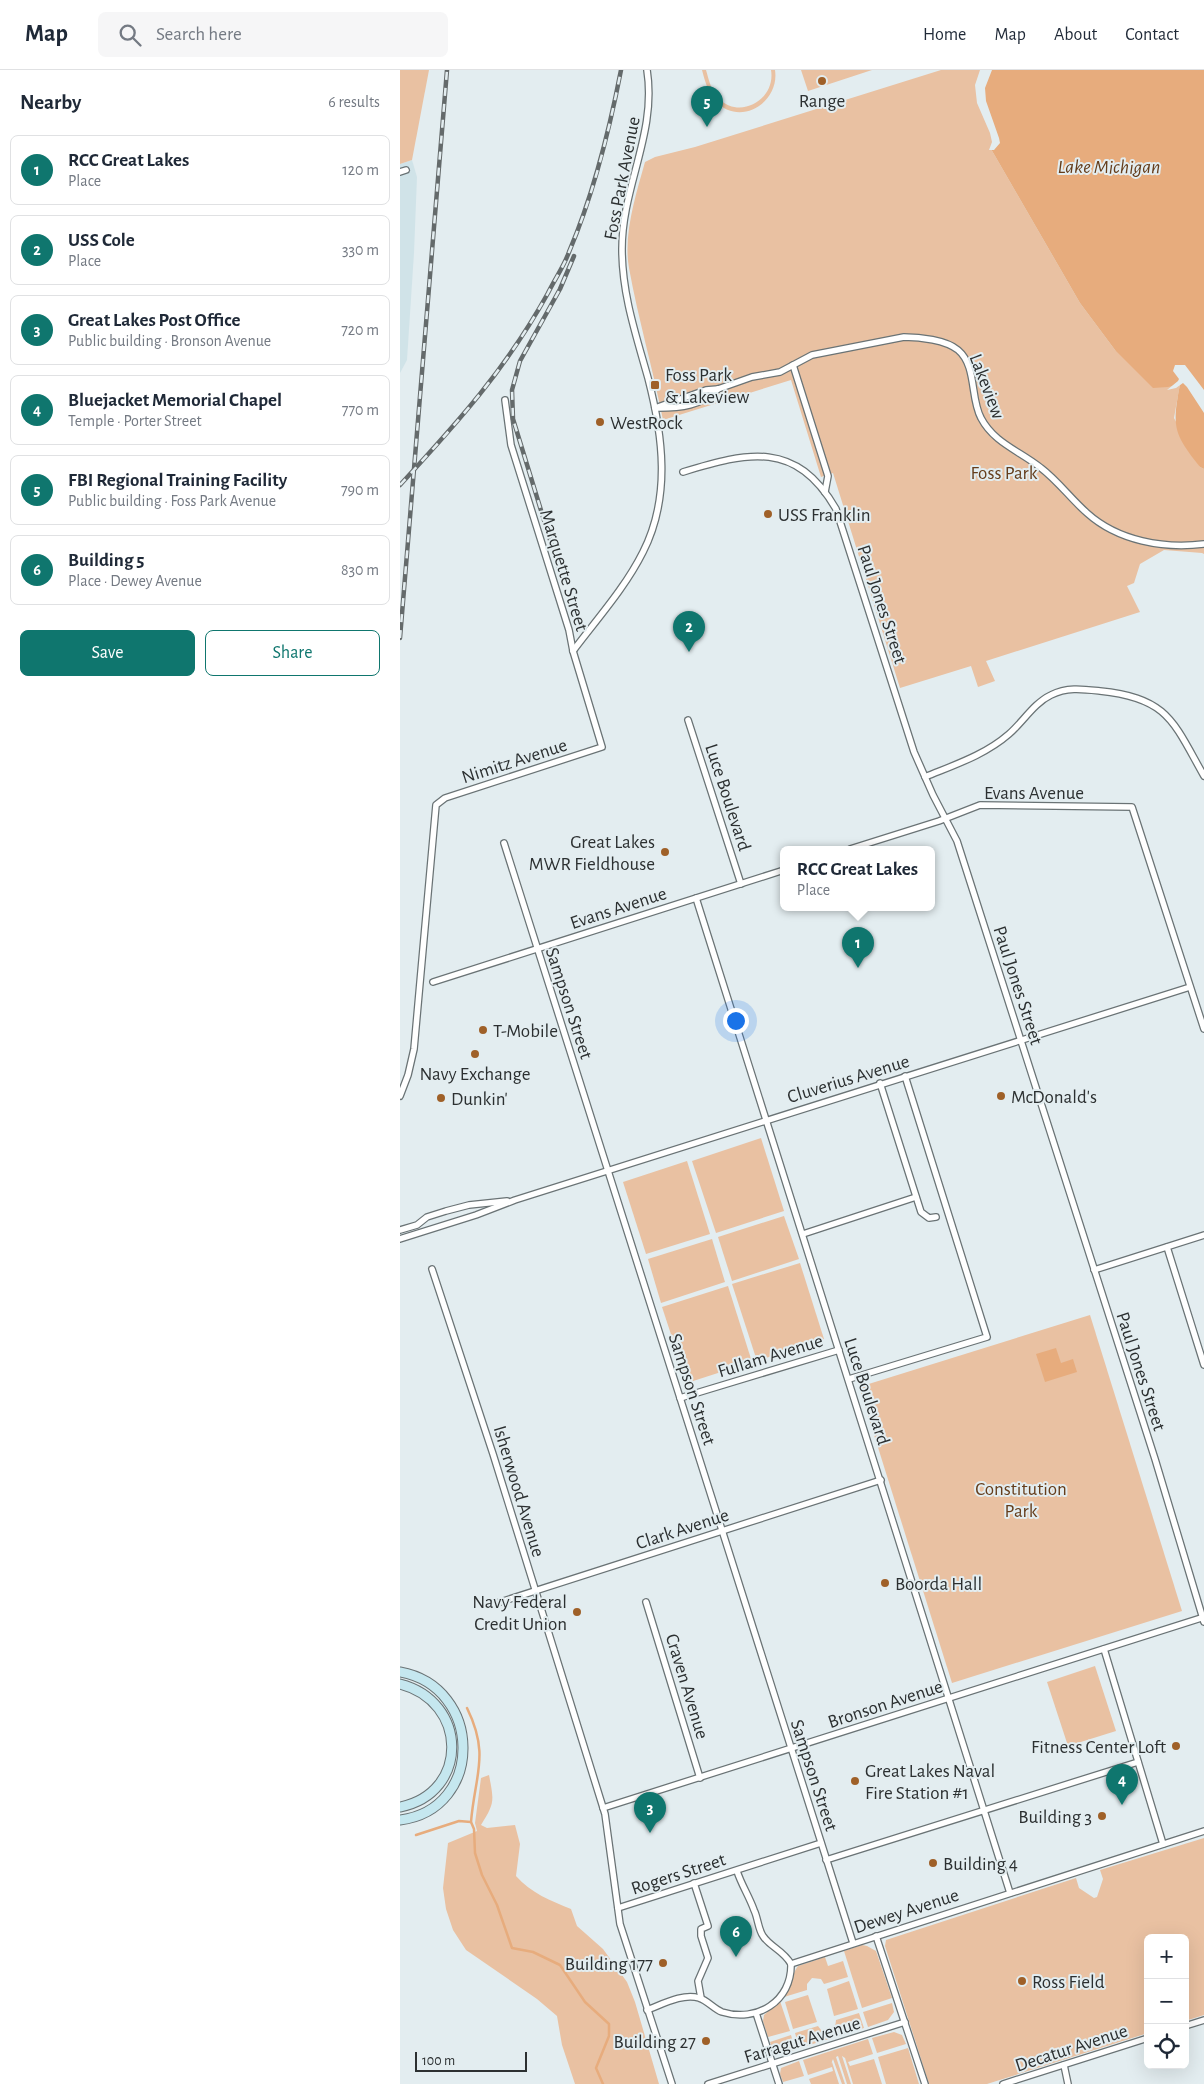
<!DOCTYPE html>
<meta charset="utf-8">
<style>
body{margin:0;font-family:"Alegreya Sans",sans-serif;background:#f6f6f7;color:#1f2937}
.controls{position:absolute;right:15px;bottom:15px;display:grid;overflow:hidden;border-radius:8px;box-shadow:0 5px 20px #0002}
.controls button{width:45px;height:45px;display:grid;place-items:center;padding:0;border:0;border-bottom:1px solid #e0e1e3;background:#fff;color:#1f2937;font:25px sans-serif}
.scale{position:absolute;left:15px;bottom:12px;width:112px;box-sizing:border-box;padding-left:5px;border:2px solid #2c3031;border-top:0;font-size:14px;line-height:18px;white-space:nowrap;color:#2c3031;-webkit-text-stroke:4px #e3edf0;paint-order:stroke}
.you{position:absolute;left:335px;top:950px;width:18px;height:18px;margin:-12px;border:4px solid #fff;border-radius:50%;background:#1a73e8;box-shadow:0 0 0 8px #1a73e833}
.badge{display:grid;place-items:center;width:32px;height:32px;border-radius:50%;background:#0f766e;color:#fff;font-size:16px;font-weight:700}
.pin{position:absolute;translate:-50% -41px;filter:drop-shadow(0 1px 2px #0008)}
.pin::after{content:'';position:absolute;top:26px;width:18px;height:15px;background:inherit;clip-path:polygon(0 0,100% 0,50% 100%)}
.popup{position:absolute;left:380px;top:776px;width:155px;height:65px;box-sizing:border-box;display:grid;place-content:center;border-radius:8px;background:#fff;filter:drop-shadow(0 1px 4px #0005);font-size:16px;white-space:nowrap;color:#747a83}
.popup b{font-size:19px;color:#1f2937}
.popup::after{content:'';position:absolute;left:50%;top:100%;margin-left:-10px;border:10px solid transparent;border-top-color:#fff}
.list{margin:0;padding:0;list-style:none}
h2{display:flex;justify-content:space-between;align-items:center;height:65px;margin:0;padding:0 20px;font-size:21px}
h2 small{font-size:16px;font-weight:400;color:#747a83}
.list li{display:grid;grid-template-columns:32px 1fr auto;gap:15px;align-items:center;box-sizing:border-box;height:70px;margin:0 10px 10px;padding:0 10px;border:1px solid #e0e1e3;border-radius:8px}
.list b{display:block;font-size:19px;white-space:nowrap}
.list p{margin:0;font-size:16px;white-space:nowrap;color:#747a83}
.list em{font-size:16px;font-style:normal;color:#747a83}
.actions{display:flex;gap:10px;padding:15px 20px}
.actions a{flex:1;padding:11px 0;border:1px solid #0f766e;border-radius:8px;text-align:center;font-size:18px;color:#0f766e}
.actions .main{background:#0f766e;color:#fff}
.icon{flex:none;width:28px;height:28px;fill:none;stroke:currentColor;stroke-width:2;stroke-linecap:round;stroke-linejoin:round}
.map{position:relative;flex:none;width:804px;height:2014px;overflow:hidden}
header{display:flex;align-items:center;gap:30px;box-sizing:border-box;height:70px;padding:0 25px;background:#fff;border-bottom:1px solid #e0e1e3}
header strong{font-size:24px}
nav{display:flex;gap:28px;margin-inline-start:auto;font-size:18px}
.search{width:350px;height:45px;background:#f6f6f7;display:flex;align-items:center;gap:12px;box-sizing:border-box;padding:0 18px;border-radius:8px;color:#747a83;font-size:19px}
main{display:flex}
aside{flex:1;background:#fff}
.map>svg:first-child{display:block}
.built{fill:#d0e3e8}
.green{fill:#e9c1a2}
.water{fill:#e7ac7d}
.pier{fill:#e3edf0}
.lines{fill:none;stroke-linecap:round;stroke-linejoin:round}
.stream{stroke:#e7ac7d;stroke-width:2.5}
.street-casing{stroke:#6a7375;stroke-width:8}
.secondary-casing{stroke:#6a7375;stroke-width:11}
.street{stroke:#fff;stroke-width:5.5}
.secondary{stroke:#c5e7ef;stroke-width:9}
.rail-casing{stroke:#646a6b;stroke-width:4.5}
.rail{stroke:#e3edf0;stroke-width:2.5;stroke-dasharray:8;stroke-linecap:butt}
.poi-dot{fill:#9f6028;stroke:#e3edf0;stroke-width:2}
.labels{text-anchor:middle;stroke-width:4;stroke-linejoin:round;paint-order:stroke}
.poi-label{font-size:19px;fill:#2c3031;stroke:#e3edf0;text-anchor:start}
.street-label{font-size:19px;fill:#2c3031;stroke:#e3edf0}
.park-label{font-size:19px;fill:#653d1b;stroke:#e3edf0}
.water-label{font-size:20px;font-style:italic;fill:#643c1a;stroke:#e3edf0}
</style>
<header>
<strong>Map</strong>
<div class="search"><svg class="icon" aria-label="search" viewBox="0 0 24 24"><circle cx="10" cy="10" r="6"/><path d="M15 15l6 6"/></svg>Search here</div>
<nav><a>Home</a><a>Map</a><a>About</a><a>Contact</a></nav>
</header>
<main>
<aside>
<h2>Nearby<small>6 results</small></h2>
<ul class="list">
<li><span class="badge">1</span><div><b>RCC Great Lakes</b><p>Place</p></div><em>120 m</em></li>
<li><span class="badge">2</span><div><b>USS Cole</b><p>Place</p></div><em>330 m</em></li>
<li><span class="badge">3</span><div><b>Great Lakes Post Office</b><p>Public building · Bronson Avenue</p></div><em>720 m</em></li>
<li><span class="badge">4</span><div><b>Bluejacket Memorial Chapel</b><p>Temple · Porter Street</p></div><em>770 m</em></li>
<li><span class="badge">5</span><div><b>FBI Regional Training Facility</b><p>Public building · Foss Park Avenue</p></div><em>790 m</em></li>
<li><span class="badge">6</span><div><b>Building 5</b><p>Place · Dewey Avenue</p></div><em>830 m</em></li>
</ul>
<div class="actions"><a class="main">Save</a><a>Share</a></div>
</aside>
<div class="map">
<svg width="804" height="2014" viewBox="0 0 804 2014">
<rect width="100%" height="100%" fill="#e3edf0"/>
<path class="built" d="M12,90L17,107L14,183L7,290L0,303V94Z"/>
<g class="green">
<path d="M0,0H29L12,90L0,94Z"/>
<path d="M302,0H306C309,10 311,21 319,29C341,50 376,29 371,0H375C380,32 341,57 316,32C308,23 305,11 302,0Z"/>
<path d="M401,0H472L408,21Z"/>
<path d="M541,0H583L595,72L591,79L680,233L715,280L780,314L774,348L800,397L804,399V484L802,483L764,480L740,494L734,513L727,516L740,542L586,591L595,611L578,617L571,596L500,618L433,403L421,407L391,310L263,350C253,299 238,248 229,198C223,165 236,124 245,92L255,87L295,77Z"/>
<path d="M361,1068L384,1141L316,1163L292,1091Z"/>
<path d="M287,1091L310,1164L246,1184L223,1112Z"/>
<path d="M384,1146L399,1189L332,1211L318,1167Z"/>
<path d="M312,1169L325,1212L261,1233L248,1189Z"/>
<path d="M400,1193L424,1269L357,1291L332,1214Z"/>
<path d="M328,1216L352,1292L287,1313L262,1237Z"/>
<path d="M690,1245L782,1541L552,1613L459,1317Z"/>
<path d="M695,1596L716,1661L668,1676L647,1612Z"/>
<path d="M89,1705C94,1731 95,1733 81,1755L87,1758L115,1755L120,1774L116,1806C131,1823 151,1831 171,1839L177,1856L203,1879L227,1912L235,1932L259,2014H175L162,1975L157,1946L137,1929L66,1880L53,1860L46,1839L43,1818L48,1773L77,1761L75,1753L81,1708Z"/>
<path d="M804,1768V1945L785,1951V1868H748V1963L587,2014H529L485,1876L486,1870L676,1808L679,1818L694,1828L697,1827L703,1809L700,1800Z"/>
<path d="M462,1875L467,1876L476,1881L492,1928L462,1938L444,1881Z"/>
<path d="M425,1887L428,1896L443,1891L448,1907L424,1914L421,1909L412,1908L407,1914V1920L384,1927C392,1916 392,1903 398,1896Z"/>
<path d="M449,1911L458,1939L434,1946L427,1919Z"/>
<path d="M408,1925L417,1952L393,1959L385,1932Z"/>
<path d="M380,1931L390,1961L368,1967L363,1951L364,1945Z"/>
<path d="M492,1933L494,1942L488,1950L468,1957L463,1942Z"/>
<path d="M459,1943L464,1958L400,1978L399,1977L395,1963L418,1956L421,1960L429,1962L435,1958L436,1950Z"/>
<path d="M494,1962L502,1965L506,1974L477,1983L472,1968Z"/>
<path d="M391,1965L395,1980L380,1985L374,1984L370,1972Z"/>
<path d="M468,1969L473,1984L448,1992L450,1996L474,1989L482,2014H453L445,1988L448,1990L442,1986L451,2014H447L438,1986L436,1987L445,2014H442L433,1989L431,1994L432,1992L439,2014H411L409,2009L433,2001L432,1997L408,2005L403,1990Z"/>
<path d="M508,1978L519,2014H486L478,1987Z"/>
<path d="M399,1991L404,2006L383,2012L380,2004L381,1998Z"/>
</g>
<g class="water">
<path d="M583,0H804V399L800,397C773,363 772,357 780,314L768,317L753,318L715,280L680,233L591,79L595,72L579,32Z"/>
<path d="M656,1278L661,1293L673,1289L677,1302L645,1312L636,1284Z"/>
</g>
<g class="pier">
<path d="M580,0H592L585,18L586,31L599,68L600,73L594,80H589L592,72L590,63L577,33L575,15Z"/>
<path d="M775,295H785L804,320V343L787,317L783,313L776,318L767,320L778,311L779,309L773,301Z"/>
</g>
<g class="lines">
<g class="stream">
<path d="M67,1638C90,1685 75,1704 71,1752L74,1759L75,1783L82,1805L97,1835L112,1878L133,1882L160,1895L185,1932L209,1954V1966L196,1998L203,2014"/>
<path d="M16,1765L59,1751L71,1752"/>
</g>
<g class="street-casing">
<g id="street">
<path d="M0,102L6,100"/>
<path d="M393,295L428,406L425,422"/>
<path d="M255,338L306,320L318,319L352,307L380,302L412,285L504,267C520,267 546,270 558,280C577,296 570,328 581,348C594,373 620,381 641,398C658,411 671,429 687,443C718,471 764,479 804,474"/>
<path d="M258,338C281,338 301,336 318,319"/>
<path d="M283,402C348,382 396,370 436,439L514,682L533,725L557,771L755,1389L804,1552"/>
<path d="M173,581C197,549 225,518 243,482C271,427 263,366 248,308C236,265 222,224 222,179C222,116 257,63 247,0"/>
<path d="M288,650L341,814"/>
<path d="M525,707C554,695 585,685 609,664C623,652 634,633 651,625C667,617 682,619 700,621C768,628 773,651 804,706"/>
<path d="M104,773L453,1873"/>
<path d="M450,779L539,751L580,735L732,737L804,959"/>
<path d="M296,828L610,1823"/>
<path d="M33,912L384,800"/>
<path d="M480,1013L521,1142L529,1148L536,1147"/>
<path d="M0,1026L8,1005L14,979L36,735L45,728L202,677L173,581L169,560L111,375L105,330"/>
<path d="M0,1160L17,1155L27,1147L46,1141L69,1135L107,1131"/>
<path d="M403,1164L516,1127"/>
<path d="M0,1169L76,1145L115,1130L790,917"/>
<path d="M767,1177L804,1295"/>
<path d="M32,1199L93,1384L205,1744L220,1854L272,2014"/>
<path d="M694,1200L804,1165"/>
<path d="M449,1309L587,1267L505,1006"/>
<path d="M280,1328L439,1280"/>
<path d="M246,1532L300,1708"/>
<path d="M91,1535L481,1410"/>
<path d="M704,1579L763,1774"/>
<path d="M203,1738L804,1547"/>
<path d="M426,1790L738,1692"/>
<path d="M337,1801C341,1814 349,1826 354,1840C358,1848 358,1859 363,1866C370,1877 383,1880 391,1894"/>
<path d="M294,1813L308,1856L301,1859V1866L308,1888L298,1911L301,1928"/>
<path d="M218,1838L421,1773"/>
<path d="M476,1866L525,2014"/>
<path d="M391,1894L804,1761"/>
<path d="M247,1940C263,1934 283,1923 299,1928C307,1930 314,1939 322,1942C357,1953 392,1931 391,1894"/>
<path d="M356,1943L379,2014"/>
<path d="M785,1956L804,1950"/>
<path d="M664,1995L668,2014"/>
<path d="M308,2014L505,1952"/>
<path d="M603,2014L748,1968"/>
</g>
</g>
<g class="secondary-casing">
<g id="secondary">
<path d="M0,1602C83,1617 85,1739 0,1750"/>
<path d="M0,1614C68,1631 70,1723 0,1737"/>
</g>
</g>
<use href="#street" class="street"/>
<use href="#secondary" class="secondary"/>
<g class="rail-casing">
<g id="rail">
<path d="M0,415C58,352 106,299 148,223C155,209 164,196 169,182C194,123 209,62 221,0"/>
<path d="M159,499L113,349L112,320L120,291L160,219L174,186"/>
<path d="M0,568L47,0"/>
</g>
</g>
<use href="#rail" class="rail"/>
</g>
<g class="poi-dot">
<circle cx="422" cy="11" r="5"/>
<rect x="250" y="310" width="10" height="10" rx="2.5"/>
<circle cx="200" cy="352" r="5"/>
<circle cx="368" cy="444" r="5"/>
<circle cx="265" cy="782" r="5"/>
<circle cx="83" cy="960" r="5"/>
<circle cx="75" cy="984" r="5"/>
<circle cx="601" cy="1026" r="5"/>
<circle cx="41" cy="1028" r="5"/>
<circle cx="485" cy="1513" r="5"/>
<circle cx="177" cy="1542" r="5"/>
<circle cx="776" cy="1676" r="5"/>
<circle cx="455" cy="1711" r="5"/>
<circle cx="702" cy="1746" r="5"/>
<circle cx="533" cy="1793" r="5"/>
<circle cx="263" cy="1893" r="5"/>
<circle cx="622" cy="1911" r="5"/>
<circle cx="306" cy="1971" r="5"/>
</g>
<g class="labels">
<g class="poi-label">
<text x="422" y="37" text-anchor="middle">Range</text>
<text x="265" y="311">Foss Park<tspan x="265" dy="22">&amp; Lakeview</tspan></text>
<text x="210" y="359">WestRock</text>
<text x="378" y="451">USS Franklin</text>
<text x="255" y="778" text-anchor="end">Great Lakes<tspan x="255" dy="22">MWR Fieldhouse</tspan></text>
<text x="93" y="967">T-Mobile</text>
<text x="75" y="1010" text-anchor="middle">Navy Exchange</text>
<text x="611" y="1033">McDonald's</text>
<text x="51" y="1035">Dunkin'</text>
<text x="495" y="1520">Boorda Hall</text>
<text x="167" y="1538" text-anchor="end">Navy Federal<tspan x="167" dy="22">Credit Union</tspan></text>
<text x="766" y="1683" text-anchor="end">Fitness Center Loft</text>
<text x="465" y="1707">Great Lakes Naval<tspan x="465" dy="22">Fire Station #1</tspan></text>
<text x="692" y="1753" text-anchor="end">Building 3</text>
<text x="543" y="1800">Building 4</text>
<text x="253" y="1900" text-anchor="end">Building 177</text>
<text x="632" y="1918">Ross Field</text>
<text x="296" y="1978" text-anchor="end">Building 27</text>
</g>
<g class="street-label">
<text transform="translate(221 108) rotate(-79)" y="7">Foss Park Avenue</text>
<text transform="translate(588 316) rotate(69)" y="7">Lakeview</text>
<text transform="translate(165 500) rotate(73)" y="7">Marquette Street</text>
<text transform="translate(483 534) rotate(72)" y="7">Paul Jones Street</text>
<text transform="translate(114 690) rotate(-18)" y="7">Nimitz Avenue</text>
<text x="634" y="729">Evans Avenue</text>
<text transform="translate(329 727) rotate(72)" y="7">Luce Boulevard</text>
<text transform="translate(218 837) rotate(-18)" y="7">Evans Avenue</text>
<text transform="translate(619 915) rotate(72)" y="7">Paul Jones Street</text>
<text transform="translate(170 933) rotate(72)" y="7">Sampson Street</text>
<text transform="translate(448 1008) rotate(-17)" y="7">Cluverius Avenue</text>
<text transform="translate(370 1285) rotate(-17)" y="7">Fullam Avenue</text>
<text transform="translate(742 1301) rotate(72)" y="7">Paul Jones Street</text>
<text transform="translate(293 1319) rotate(72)" y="7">Sampson Street</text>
<text transform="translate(468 1321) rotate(72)" y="7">Luce Boulevard</text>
<text transform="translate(120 1421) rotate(73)" y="7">Isherwood Avenue</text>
<text transform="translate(282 1458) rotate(-18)" y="7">Clark Avenue</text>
<text transform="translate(288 1616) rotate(73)" y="7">Craven Avenue</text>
<text transform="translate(485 1633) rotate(-18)" y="7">Bronson Avenue</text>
<text transform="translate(415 1705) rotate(72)" y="7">Sampson Street</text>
<text transform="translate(278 1803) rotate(-18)" y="7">Rogers Street</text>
<text transform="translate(506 1840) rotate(-18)" y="7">Dewey Avenue</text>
<text transform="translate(402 1969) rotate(-17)" y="7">Farragut Avenue</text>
<text transform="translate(671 1977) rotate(-18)" y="7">Decatur Avenue</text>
</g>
<g class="park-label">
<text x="604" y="409">Foss Park</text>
<text x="621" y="1425">Constitution<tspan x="621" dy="22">Park</tspan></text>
</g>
<g class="water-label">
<text x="709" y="103">Lake Michigan</text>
</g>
</g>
</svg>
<div class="controls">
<button>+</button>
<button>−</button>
<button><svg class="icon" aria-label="locate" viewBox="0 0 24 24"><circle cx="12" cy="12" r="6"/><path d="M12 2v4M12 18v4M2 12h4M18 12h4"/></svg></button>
</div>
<div class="scale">100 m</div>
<div class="you"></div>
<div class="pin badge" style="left:458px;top:898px">1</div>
<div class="popup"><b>RCC Great Lakes</b>Place</div>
<div class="pin badge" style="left:289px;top:582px">2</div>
<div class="pin badge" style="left:250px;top:1763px">3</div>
<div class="pin badge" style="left:722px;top:1735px">4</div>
<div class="pin badge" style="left:307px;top:57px">5</div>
<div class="pin badge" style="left:336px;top:1887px">6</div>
</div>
</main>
